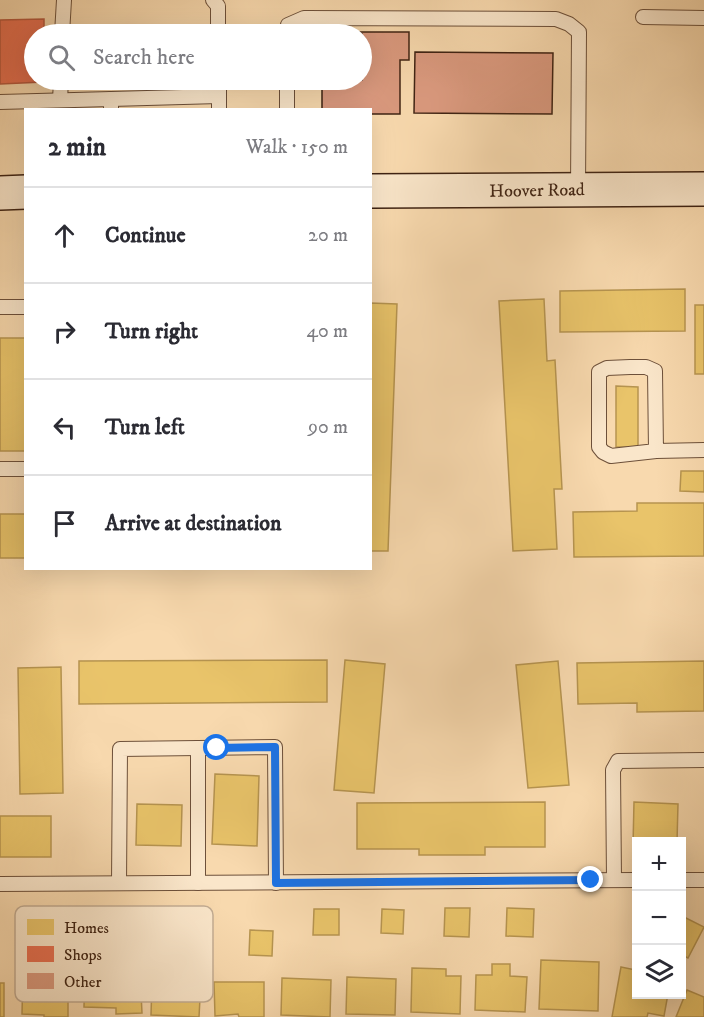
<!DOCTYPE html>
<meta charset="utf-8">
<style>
body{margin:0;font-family:"IM FELL DW Pica",serif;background:#f7f7f7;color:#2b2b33}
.controls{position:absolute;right:18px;bottom:18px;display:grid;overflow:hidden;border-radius:0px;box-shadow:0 6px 24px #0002}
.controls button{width:54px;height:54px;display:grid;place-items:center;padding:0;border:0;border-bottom:2px solid #e1e1e2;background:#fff;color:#2b2b33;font:30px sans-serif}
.stop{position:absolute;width:18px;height:18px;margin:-14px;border:4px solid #1a73e8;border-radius:50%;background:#fff}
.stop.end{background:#1a73e8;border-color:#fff;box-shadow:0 2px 6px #0008}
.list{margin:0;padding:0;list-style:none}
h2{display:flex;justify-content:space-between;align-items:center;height:78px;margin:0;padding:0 24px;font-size:26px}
h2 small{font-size:20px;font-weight:400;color:#7c7c81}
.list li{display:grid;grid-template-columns:39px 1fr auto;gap:18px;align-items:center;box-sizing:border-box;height:96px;padding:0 24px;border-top:2px solid #e1e1e2}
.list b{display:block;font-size:22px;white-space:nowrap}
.list em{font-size:20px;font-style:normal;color:#7c7c81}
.icon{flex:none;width:33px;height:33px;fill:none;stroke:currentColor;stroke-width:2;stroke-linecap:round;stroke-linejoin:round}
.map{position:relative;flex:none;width:704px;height:1017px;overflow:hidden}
.search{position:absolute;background:#fff;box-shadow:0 6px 24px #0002;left:24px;top:24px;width:348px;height:66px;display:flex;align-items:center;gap:15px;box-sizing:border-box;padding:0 21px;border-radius:33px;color:#7c7c81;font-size:22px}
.panel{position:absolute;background:#fff;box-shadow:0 6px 24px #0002;left:24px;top:108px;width:348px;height:462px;border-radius:0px}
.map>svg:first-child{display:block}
.homes{fill:#e9c46a;stroke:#b69450;stroke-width:1.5}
.shops{fill:#e76f51;stroke:#b5583e;stroke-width:1.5}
.building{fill:#da997e;stroke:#3f2313;stroke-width:1.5}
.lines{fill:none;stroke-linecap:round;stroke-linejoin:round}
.lane-casing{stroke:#6d503a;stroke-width:16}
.secondary-casing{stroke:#3f2313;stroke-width:36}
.lane{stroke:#fae6ca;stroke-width:14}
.secondary{stroke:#fae6ca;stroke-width:33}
.route{stroke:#1a73e8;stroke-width:8}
.labels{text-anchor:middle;stroke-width:6;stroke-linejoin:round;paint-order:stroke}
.street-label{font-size:18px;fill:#3f2313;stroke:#fae6ca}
.key{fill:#fae6ca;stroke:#c2ac93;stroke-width:1.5}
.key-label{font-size:16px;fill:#3f2313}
</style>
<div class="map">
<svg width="704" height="1017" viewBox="0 0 704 1017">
<rect width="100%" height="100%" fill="#f8d9ae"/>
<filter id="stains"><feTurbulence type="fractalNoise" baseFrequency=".00333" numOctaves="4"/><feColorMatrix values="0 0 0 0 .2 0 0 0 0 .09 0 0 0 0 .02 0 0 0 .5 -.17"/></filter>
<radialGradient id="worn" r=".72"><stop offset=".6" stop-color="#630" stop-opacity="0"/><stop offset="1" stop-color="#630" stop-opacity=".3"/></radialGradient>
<g class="homes">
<path d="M685,289V331L560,332V291Z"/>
<path d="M544,299L547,361L555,360L562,489H554L557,549L513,551L499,301Z"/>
<path d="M370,303L397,304L388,551H370Z"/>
<rect x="695" y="305" width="9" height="69"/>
<rect x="0" y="338" width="26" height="113"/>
<path d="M616,386L638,387V447H616Z"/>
<path d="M681,471H704V492L680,491Z"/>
<path d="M637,503H704V556L574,557L573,512L637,511Z"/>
<rect x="0" y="514" width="26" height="44"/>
<path d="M327,660V702L79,704V661Z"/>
<path d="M345,660L385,664L374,793L334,790Z"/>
<path d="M558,661L569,785L528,788L516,665Z"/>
<path d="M704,661V711L637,712V703L578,704L577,663Z"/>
<path d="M61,667L63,793L20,794L18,668Z"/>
<path d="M215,774L259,776L257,846L212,844Z"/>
<path d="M545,802V847H485V855H419V849H357V803Z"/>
<path d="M634,802L678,804L677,842H636V846H633Z"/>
<path d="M137,804L182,805L181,846L136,845Z"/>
<rect x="0" y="816" width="51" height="41"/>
<path d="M445,908H470L469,937L444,936Z"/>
<path d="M507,908L534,909L533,937L506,936Z"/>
<path d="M314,909H339V935H313Z"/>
<path d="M382,909L404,910L403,934L381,933Z"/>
<path d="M682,916L704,927L688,958L682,955Z"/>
<path d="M250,930L273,931L272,956L249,955Z"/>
<path d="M541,960L599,962L598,1011L539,1009Z"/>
<path d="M85,961L107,962V972H140L142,1013L116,1014V1008L84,1007Z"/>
<path d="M492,964H510V976L527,977L525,1012L475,1010L476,975H492Z"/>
<path d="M36,965H68V1017H44V1015L22,1014L23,970L35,969Z"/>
<path d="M621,967L636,970V994H668L664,1016L648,1013L647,1017H612Z"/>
<path d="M412,968L446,969V976H461L460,1014L411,1012Z"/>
<path d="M164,970L183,971V979H201L199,1017L151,1015L152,980H163Z"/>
<path d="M347,977L396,979L395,1015L346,1014Z"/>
<path d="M282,978L331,980L330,1017L281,1015Z"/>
<path d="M214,982H264V1017H239L238,1014L215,1016Z"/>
<rect x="0" y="983" width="4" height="34"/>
<path d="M687,990L704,997V1017H676Z"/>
</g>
<path class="shops" d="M44,19V34H34V80H43V82L0,84V20Z"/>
<g class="building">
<path d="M323,32H409V60H400V114H370V110H322V80H362V34H323Z"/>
<path d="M415,52L553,53L552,114L414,113Z"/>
</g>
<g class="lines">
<g class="lane-casing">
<g id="lane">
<path d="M213,0L218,6V34"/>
<path d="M643,17L704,18"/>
<path d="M62,34L64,0"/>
<path d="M288,34V25L304,18L556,19L569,24L579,32L578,189"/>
<path d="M219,80V110"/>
<path d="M111,99L219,96"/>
<path d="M60,100L61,80"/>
<path d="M0,102L111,99V110"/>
<path d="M287,110V80"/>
<path d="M0,307H26"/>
<path d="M656,451L655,371L646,367H630L607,368L599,372V447L603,452L611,456L656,451L704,450"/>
<path d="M0,469H26"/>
<path d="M198,748V883"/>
<path d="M614,880L613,770L618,761L704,760"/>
<path d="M682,880H704"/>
<path d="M119,883L120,749L275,747L276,883"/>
<path d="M0,884L636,880"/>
</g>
</g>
<g class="secondary-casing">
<g id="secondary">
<path d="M370,191L704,189"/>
<path d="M0,193L26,192"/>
</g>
</g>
<use href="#lane" class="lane"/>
<use href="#secondary" class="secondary"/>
</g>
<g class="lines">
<path class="route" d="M217,748L275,747L276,883L591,880"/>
</g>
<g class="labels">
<g class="street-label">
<text transform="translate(537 190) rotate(-1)" y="6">Hoover Road</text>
</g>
</g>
<rect x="15" y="906" width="198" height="96" rx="9" class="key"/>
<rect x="27" y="919" width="27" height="16" fill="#e9c46a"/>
<rect x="27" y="946" width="27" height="16" fill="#e76f51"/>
<rect x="27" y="973" width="27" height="16" fill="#da997e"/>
<g class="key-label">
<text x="64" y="933">Homes</text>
<text x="64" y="960">Shops</text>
<text x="64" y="987">Other</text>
</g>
<rect width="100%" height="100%" filter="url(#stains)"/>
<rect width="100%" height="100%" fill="url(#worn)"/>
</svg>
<div class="controls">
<button>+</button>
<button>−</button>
<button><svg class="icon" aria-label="layers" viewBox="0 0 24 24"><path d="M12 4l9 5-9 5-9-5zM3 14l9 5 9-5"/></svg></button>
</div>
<div class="stop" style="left:217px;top:748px"></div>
<div class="stop end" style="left:591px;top:880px"></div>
<div class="search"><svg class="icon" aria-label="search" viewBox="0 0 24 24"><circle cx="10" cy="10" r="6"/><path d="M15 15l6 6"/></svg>Search here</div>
<section class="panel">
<h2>2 min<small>Walk · 150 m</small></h2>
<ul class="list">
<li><svg class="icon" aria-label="ahead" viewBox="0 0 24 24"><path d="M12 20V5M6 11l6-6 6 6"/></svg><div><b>Continue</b></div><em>20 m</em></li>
<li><svg class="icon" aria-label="right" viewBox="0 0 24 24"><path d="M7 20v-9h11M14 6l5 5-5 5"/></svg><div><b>Turn right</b></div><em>40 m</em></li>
<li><svg class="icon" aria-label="left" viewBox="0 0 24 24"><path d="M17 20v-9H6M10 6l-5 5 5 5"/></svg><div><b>Turn left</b></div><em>90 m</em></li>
<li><svg class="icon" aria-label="arrive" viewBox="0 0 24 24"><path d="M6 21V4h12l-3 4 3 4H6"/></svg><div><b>Arrive at destination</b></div></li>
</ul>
</section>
</div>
